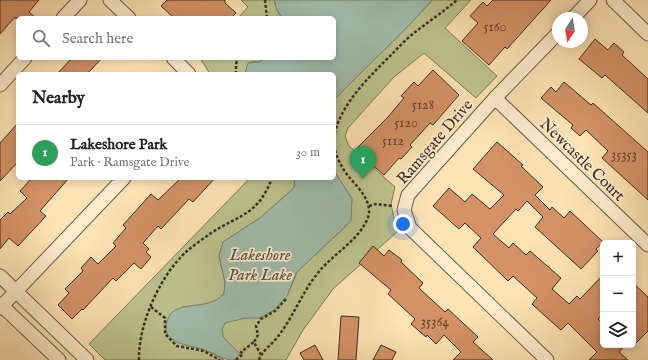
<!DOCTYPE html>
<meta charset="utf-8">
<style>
body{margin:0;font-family:"IM FELL English",serif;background:#f2f2f2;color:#222}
.controls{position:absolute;right:12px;bottom:12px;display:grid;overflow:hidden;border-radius:6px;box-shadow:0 2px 10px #0003}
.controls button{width:36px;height:36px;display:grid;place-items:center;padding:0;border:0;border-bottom:1px solid #e0e0e0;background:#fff;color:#222;font:20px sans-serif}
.compass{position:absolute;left:552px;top:12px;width:36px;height:36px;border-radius:50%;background:#fff;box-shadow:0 2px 10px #0003;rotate:192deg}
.you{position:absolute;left:403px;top:224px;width:14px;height:14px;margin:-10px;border:3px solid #fff;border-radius:50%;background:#1a73e8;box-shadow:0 0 0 6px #1a73e833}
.badge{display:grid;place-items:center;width:26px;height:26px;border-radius:50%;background:#8f2418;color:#fff;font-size:13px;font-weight:700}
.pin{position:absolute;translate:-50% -33px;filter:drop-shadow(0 1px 2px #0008)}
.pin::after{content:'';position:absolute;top:21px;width:14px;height:12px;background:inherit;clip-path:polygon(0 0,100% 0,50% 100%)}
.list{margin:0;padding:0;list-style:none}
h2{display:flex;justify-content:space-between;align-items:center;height:52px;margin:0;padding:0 16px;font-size:17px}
h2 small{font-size:13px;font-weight:400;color:#767676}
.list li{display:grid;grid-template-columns:26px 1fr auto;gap:12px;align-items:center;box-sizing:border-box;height:56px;padding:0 16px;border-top:1px solid #e0e0e0}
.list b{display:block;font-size:15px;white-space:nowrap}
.list p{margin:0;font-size:13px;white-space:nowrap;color:#767676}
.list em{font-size:13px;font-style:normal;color:#767676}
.icon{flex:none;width:22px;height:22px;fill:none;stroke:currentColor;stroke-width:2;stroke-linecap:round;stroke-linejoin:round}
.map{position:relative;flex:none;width:648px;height:360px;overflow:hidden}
.search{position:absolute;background:#fff;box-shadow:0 2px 10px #0003;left:16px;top:16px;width:320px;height:44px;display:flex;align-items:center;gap:10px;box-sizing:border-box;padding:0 14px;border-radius:6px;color:#767676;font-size:15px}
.panel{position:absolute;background:#fff;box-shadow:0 2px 10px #0003;left:16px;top:72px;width:320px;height:108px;border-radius:6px}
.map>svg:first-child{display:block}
.green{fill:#bdc48f;stroke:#7c7958}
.water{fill:#a0beac;stroke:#788475}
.building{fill:#d49265;stroke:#3c2e22}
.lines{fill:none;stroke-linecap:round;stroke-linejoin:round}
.minor-casing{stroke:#6d5b46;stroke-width:15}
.path{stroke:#3c2e22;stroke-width:2.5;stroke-dasharray:3 2;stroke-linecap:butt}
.minor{stroke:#ffedce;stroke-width:13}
.labels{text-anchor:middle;stroke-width:3.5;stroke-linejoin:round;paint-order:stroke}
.number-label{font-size:14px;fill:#624733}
.street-label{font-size:16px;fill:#3c2e22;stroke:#ffedce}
.water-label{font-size:17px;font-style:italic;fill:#555244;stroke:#ffedce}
</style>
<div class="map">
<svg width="648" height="360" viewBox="0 0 648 360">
<rect width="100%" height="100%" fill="#ffe3b4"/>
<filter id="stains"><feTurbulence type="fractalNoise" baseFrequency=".005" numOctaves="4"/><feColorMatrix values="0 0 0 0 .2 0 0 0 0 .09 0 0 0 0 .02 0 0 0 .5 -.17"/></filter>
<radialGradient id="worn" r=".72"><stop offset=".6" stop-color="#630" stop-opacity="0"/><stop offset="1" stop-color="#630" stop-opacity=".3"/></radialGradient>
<g class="green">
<path d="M241,0H274L277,10L282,18H238L248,7Z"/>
<path d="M432,0H471L445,28L497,76L476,98L424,53L394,77L348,128L345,136L349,146L395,187L391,204L397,232L333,289L303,330L286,360H234L240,354L223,337L222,329L225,323L231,320L252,317L260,318L274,310L287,296L297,272L347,225L352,199L334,171V100C366,66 401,36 432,0Z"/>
<path d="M200,58H265L259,62H251L245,74H210Z"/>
<path d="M250,178H295L294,188L260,218L223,242L219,256L225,282L224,294C212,306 198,305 182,307L166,327C171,345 186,344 201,348C209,351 217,355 224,360H105L89,344Z"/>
</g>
<g class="water">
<path d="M274,0H432C401,36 366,66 334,100V74H245L248,63L259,62L265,58H334V18H282L277,10Z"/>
<path d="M334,171L352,199L351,221L297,272L287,296L274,310L260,318H245L225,323L222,329L223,337L240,354L234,360C221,360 217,354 205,350C187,344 155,344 170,314C186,300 207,311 224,294L225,282L219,256L223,242L260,218L294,188L295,178H334Z"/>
</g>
<g class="building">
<path d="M0,0H39L29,12L36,18H14L0,34Z"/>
<path d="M167,0H225V3L236,13L231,18H174L161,6Z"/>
<path d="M493,0H551L507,49L505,47L489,65L462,41L478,23L470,16L483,2L487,6Z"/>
<path d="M595,39L608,50L614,43L624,52L622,55L648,79V113L605,75L602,78L579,59Z"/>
<path d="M72,58H102L87,74H57Z"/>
<path d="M433,70L459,95L433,125L430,123L410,145L412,147L401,159L399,158L384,175L355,150L388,117L404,98L401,96L414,82L418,86Z"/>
<path d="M564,82L591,105L593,103L648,152V200L602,158L608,151L586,130L580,136L571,128L573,125L541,98L551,87L556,92Z"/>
<path d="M18,123V162L0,181V143Z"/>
<path d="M497,142L523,165L521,166L543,187L535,195L550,210L552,207L564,218L570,211L603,242L596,249L598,251L581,269L535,227L543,217L527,201L518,211L516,209L493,234L509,248L513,243L526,255L530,251L561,278L552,289L569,304L577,296L580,299L603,275V314L598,319L603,323V345H625L619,352L628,360H589L597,352L568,323L561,330L544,315L532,304L537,298L513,276L508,281L473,247L481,238L465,223L459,229L433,206L449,188L465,202L472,194L490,209L504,195L473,169Z"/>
<path d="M32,178H69L40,211L46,216L18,246L9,238L0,249V220L8,212L10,214L27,198L20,191Z"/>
<path d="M181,178H215L193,202L189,199L161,229L158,226L143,243L149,249L146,252L151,257L141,269L134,263L116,281L113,278L83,310L82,309L72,319L58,305L69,293L65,289L83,271L81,268L91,257L98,264L116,246L113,243L126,228L123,225L151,194L158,200Z"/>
<path d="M373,246L384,256L389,250L402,260L401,262L423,283L419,288L445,312L448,309L478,337L473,342L493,360H453L461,352L444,335L436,344L427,335L426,337L411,324L415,319L388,294L391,290L359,263Z"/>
<path d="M633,283L648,297V331L633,346Z"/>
<path d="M341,316L359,317L356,360H338Z"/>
<path d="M315,345L323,360H304L300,353Z"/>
<path d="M381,345L396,352L392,360H373Z"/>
</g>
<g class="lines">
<g class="minor-casing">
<g id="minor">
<path d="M110,0L129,18"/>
<path d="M613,0L648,34"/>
<path d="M63,18L80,0"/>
<path d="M573,18L590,0"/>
<path d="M173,58L189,74"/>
<path d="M0,85L25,58"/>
<path d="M495,98L648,245"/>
<path d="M0,276L87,360"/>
<path d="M0,304L59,360"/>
<path d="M0,308L124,178"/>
<path d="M547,360L410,228L404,210L408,195L495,98L558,33"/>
</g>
</g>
<g class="path">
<path d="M265,0L267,18"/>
<path d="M236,74V64L238,58"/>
<path d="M369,206L376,204L393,206"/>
<path d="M151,307L165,318V334L177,346L204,351L220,360"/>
<path d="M261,355L254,342L258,335L256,326L261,319L275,311L287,298"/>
<path d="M139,360C138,325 160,275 187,251C194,245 203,239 211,233C241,214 258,215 272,178"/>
<path d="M236,360L243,354L241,352L254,342"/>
<path d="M259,360C262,351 270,346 276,339C295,316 304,285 326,264C340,250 358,239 367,220C375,204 358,187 348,176C340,165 334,153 334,140C336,108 371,75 392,54C399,47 406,39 414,33C428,22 443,12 457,0"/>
</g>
<use href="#minor" class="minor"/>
</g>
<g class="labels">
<g class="number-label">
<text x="495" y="31">5160</text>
<text x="423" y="109">5128</text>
<text x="406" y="127">5120</text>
<text x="393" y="145">5112</text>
<text x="624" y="159">35353</text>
<text x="435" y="326">35364</text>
</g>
<g class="street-label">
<text transform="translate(434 141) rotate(-49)" y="6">Ramsgate Drive</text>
<text transform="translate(583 159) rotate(44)" y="6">Newcastle Court</text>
</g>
<g class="water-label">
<text x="260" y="260">Lakeshore<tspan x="260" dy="20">Park Lake</tspan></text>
</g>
</g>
<rect width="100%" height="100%" filter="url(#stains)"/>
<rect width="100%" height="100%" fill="url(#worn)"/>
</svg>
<div class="controls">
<button>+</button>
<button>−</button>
<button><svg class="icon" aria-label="layers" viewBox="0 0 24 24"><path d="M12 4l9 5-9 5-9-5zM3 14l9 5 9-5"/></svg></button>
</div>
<svg class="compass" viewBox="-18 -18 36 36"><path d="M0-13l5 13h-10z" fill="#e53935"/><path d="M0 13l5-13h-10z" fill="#767676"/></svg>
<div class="you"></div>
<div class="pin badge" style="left:363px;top:179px;background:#2e9e5b">1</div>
<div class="search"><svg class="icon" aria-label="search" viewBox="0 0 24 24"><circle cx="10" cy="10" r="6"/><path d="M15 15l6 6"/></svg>Search here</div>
<section class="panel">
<h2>Nearby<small></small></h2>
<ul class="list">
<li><span class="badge" style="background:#2e9e5b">1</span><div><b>Lakeshore Park</b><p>Park · Ramsgate Drive</p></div><em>30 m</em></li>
</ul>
</section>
</div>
